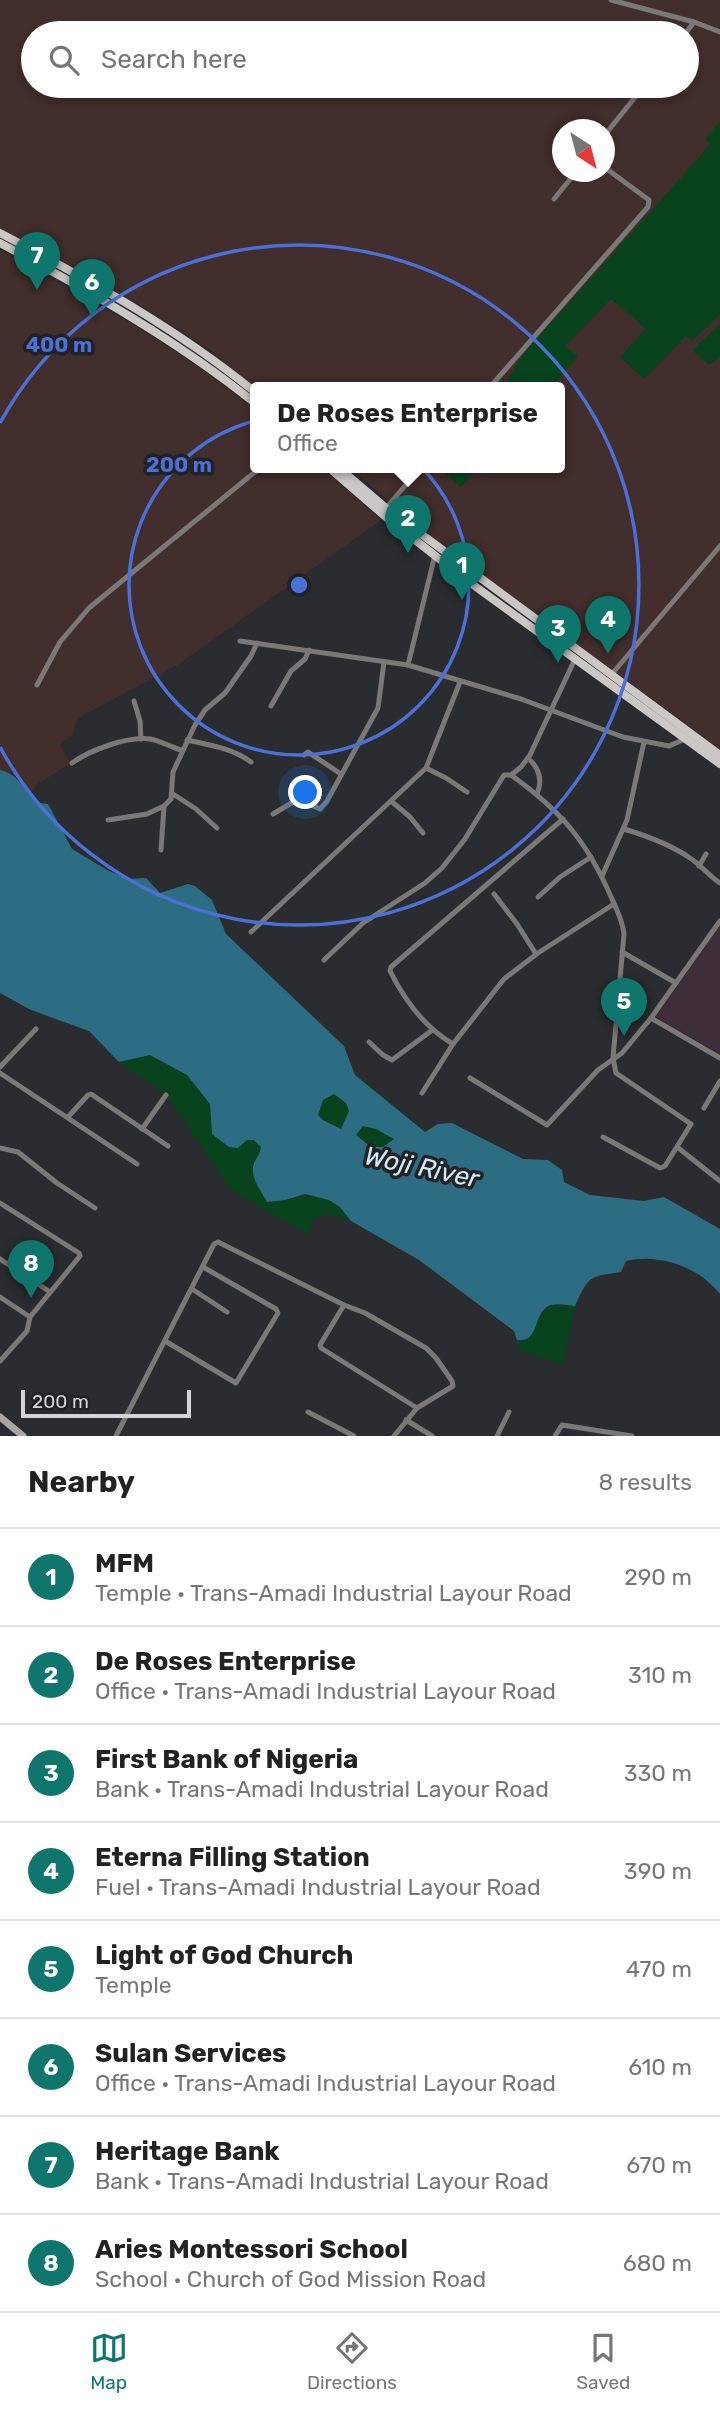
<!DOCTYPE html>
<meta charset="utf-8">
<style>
body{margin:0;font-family:Rubik,sans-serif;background:#f6f6f6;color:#222}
.compass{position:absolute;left:552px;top:119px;width:63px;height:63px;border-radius:50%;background:#fff;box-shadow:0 4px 10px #0003;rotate:144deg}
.scale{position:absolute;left:21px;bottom:18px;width:170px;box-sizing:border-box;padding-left:7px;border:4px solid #d5d5d7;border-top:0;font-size:19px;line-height:24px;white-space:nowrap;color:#d5d5d7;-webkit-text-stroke:5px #222225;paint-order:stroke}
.you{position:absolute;left:306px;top:793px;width:24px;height:24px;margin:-18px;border:5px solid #fff;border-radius:50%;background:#1a73e8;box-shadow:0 0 0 10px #1a73e833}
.badge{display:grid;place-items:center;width:46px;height:46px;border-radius:50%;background:#0f766e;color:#fff;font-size:23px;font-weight:700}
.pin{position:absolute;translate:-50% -58px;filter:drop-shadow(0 2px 4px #0008)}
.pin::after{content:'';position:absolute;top:37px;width:24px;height:21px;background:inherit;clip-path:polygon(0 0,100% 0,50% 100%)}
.popup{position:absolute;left:250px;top:382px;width:315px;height:91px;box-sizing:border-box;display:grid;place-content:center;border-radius:7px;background:#fff;filter:drop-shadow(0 2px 5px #0005);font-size:23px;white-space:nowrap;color:#767676}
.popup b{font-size:26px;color:#222}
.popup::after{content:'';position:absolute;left:50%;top:100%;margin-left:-14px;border:14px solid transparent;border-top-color:#fff}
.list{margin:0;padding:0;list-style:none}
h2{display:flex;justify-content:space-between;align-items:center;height:91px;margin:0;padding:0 28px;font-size:30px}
h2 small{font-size:23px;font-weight:400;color:#767676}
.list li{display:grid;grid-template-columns:46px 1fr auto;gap:21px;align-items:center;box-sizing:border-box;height:98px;padding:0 28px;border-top:2px solid #e0e0e0}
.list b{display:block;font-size:26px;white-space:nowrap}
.list p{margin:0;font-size:23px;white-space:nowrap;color:#767676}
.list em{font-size:23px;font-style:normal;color:#767676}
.icon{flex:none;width:38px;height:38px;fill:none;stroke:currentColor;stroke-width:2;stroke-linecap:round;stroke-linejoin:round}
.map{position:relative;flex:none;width:720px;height:1436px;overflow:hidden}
.search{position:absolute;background:#fff;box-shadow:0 4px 10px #0003;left:21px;right:21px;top:21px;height:77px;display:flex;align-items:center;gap:18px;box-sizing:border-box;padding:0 24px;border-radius:38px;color:#767676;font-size:26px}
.sheet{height:875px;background:#fff}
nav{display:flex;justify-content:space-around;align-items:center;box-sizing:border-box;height:98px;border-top:2px solid #e0e0e0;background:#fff;font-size:19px;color:#767676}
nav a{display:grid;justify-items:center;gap:4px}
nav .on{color:#0f766e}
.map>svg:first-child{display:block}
.industrial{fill:#422e2c;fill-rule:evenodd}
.education{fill:#3d2e3a}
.green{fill:#09431e}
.water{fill:#2c6d83;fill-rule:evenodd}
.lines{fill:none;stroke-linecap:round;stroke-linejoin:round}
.street{stroke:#7b7978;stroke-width:5}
.secondary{stroke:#a8a5a3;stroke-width:7}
.primary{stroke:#cac7c5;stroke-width:8}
.ring{fill:none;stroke:#4b70d8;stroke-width:3.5}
.labels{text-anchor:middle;stroke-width:7;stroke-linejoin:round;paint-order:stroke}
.water-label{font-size:26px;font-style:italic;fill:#d0e9f4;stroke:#222225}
.centre{fill:#4b70d8;stroke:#222225;stroke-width:3.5}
.ring-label{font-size:21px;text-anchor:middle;font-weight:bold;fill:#4b70d8;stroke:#222225;stroke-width:7;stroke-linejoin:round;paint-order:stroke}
</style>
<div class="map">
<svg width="720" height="1436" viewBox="0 0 720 1436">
<rect width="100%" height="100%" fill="#2b2c2f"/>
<g class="industrial">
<path d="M0,0H720V749L434,539L348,467H560V387L256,388L213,352L183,332L130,299L0,229ZM33,33H687V86H33ZM562,130H604V172H562Z"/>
<path d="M0,250L134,325L196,365L256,410V467H320L381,520L179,664L78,718L72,735L60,744L70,764L39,783L29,795L19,779L11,773L0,770Z"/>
</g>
<path class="education" d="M720,925V1054L656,1017Z"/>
<g class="green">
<path d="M720,121V315L692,341L686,336L644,379L620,357L646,329L611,299L565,346L578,356L551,387H501L512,373L523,354L710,145L706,138Z"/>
<path d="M720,324V357L709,365L692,350Z"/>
<path d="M437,467H479L461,487Z"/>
<path d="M278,984L344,1046L355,1075L426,1132L395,1139L383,1147H371L356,1135L323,1120L318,1115L323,1100L334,1094Z"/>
<path d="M150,1055L187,1075L210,1104L212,1134L238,1148L247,1140H254L261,1147L259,1157L285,1200C309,1193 339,1195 351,1221L325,1214L313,1219L308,1235L230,1189L166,1095L119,1062Z"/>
<path d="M553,1305L575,1306L563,1365L519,1350L517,1340H526C536,1327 538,1312 553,1305Z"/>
</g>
<path class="water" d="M0,770C20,774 23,791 38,803L48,804L72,849L107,870L128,879L146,878L160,893L188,884L195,886L212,900L226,934L344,1046L355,1075L425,1132L438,1124L452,1123L523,1159L548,1160L562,1170L564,1182L590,1195L644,1201L664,1197L720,1229V1294C699,1267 659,1253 626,1261L621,1272C589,1277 589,1275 575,1306C568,1305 558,1303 551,1305C532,1311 541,1343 517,1340L514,1331L419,1260L351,1221L340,1207L329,1200L305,1194L285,1200L267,1202C261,1191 249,1176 254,1163C257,1157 260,1154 261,1147L254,1140H247L238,1148L229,1147L212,1134L210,1104L187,1075L150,1055L119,1062L89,1031L31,1010L0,993ZM334,1094L346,1103L349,1111L341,1129L323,1120L318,1115L323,1100ZM363,1126L376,1129L394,1139L383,1147H371L356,1135Z"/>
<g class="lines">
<g class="street">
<path d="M611,0L694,22L720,32"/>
<path d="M686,33L694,22"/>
<path d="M604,136L644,86"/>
<path d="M554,199L576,172"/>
<path d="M490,387L648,207L649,200L604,167"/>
<path d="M386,508L421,467"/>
<path d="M240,641L408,665L521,699L623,737L669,746L685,739"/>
<path d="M408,665L435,555"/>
<path d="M611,675L720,546"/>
<path d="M37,685L60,642L89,608L261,467"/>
<path d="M134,701L140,721L141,739"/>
<path d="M271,706L291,671L305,659L309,650"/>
<path d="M187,740C209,745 232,748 251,762"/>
<path d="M304,755L308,752L341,774"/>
<path d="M528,758C539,768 543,780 537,794"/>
<path d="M72,763C90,750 128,736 150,739C161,741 171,747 181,750"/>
<path d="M426,768L446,778L467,792"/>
<path d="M511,775C561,811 587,841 612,899C617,910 623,922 624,934L613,1058L616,1073L691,1124L665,1166L660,1168L603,1137"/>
<path d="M173,794L196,809L217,828"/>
<path d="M391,801L410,817L423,833"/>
<path d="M273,814L298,799L320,809L327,801L378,708L384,662"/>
<path d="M108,820L147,814L164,806L171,799L173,772L195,725L205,710L225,693L251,656L257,643"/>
<path d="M624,829C647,836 670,844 690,858C701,865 709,876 720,883"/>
<path d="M161,850L164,806"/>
<path d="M699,866L706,854"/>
<path d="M602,876L627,820L644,742"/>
<path d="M494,894L517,924L536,954"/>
<path d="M538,897L560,877L591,857"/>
<path d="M251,932L426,768L460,682"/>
<path d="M622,952L676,983"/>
<path d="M324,960L363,923L425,883L442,868L465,839L504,775H511L521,767L530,755L575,659"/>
<path d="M651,1018L720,1058"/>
<path d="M369,1042L383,1055L392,1060L431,1031"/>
<path d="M453,1044C424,1027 405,1001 390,971L391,967L563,819"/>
<path d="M0,1067L36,1029"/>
<path d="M0,1073L137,1164"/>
<path d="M470,1078L547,1125L598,1070L622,1053L651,1018L720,921"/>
<path d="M422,1093L453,1044L504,979L538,953L614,904"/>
<path d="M704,1108L720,1081"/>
<path d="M68,1117L88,1095L91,1094L168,1146"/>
<path d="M142,1129L166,1095"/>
<path d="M677,1147L720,1181"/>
<path d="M0,1148L18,1152L57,1183L95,1208"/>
<path d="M0,1203L79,1253L80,1256L30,1317L27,1331L0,1361"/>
<path d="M0,1259L50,1292"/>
<path d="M192,1289L227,1312"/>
<path d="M0,1297L30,1317"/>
<path d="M344,1305L320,1345L321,1348L417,1408"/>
<path d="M165,1341L236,1383L278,1313L276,1309L203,1267"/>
<path d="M308,1412L354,1436"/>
<path d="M406,1420L432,1436"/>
<path d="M116,1436L214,1244L218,1242L344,1305L365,1313L426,1348L436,1358L452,1381L453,1386L417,1408L394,1436"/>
<path d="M497,1436L509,1412"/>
<path d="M555,1436L562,1425L632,1436"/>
</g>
<path class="secondary" d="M0,1417L23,1436"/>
<g class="primary">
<path d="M0,233C89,280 178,329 256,393"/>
<path d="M0,243C89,291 177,340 256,404"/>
<path d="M328,467L387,518L465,579L720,764"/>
<path d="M338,467L386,508L720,755"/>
</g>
</g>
<g class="ring">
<circle cx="299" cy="585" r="170"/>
<path d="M0 423A340 340 0 1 1 0 747"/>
</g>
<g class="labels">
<g class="water-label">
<text transform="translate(422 1167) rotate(12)" y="9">Woji River</text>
</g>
</g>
<circle cx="299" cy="585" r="10" class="centre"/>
<g class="ring-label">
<text x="59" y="352">400 m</text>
<text x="179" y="472">200 m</text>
</g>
</svg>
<svg class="compass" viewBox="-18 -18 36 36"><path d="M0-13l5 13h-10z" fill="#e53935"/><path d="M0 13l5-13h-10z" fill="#767676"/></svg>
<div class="scale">200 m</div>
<div class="you"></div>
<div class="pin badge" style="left:462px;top:600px">1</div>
<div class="pin badge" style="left:408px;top:553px">2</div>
<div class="popup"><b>De Roses Enterprise</b>Office</div>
<div class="pin badge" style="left:558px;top:663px">3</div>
<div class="pin badge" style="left:608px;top:654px">4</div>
<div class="pin badge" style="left:624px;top:1036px">5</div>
<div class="pin badge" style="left:92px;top:317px">6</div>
<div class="pin badge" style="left:37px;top:290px">7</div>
<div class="pin badge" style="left:31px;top:1298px">8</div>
<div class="search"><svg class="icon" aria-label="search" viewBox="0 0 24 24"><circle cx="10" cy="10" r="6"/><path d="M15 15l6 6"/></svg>Search here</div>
</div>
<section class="sheet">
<h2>Nearby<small>8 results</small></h2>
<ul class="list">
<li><span class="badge">1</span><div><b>MFM</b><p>Temple · Trans-Amadi Industrial Layour Road</p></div><em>290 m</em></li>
<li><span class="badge">2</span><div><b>De Roses Enterprise</b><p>Office · Trans-Amadi Industrial Layour Road</p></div><em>310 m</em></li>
<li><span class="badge">3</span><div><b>First Bank of Nigeria</b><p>Bank · Trans-Amadi Industrial Layour Road</p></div><em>330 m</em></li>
<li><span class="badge">4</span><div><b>Eterna Filling Station</b><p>Fuel · Trans-Amadi Industrial Layour Road</p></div><em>390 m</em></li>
<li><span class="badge">5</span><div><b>Light of God Church</b><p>Temple</p></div><em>470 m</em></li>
<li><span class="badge">6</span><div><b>Sulan Services</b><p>Office · Trans-Amadi Industrial Layour Road</p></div><em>610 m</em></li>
<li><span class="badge">7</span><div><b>Heritage Bank</b><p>Bank · Trans-Amadi Industrial Layour Road</p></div><em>670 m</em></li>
<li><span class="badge">8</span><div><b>Aries Montessori School</b><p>School · Church of God Mission Road</p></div><em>680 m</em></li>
</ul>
</section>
<nav>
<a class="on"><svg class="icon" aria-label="map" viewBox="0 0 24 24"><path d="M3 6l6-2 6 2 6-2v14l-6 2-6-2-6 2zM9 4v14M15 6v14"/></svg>Map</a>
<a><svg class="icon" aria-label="directions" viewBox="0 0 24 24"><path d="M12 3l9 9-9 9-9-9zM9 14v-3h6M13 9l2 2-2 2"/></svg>Directions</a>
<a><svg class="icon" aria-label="saved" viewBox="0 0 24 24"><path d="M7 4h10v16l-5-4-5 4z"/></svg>Saved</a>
</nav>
